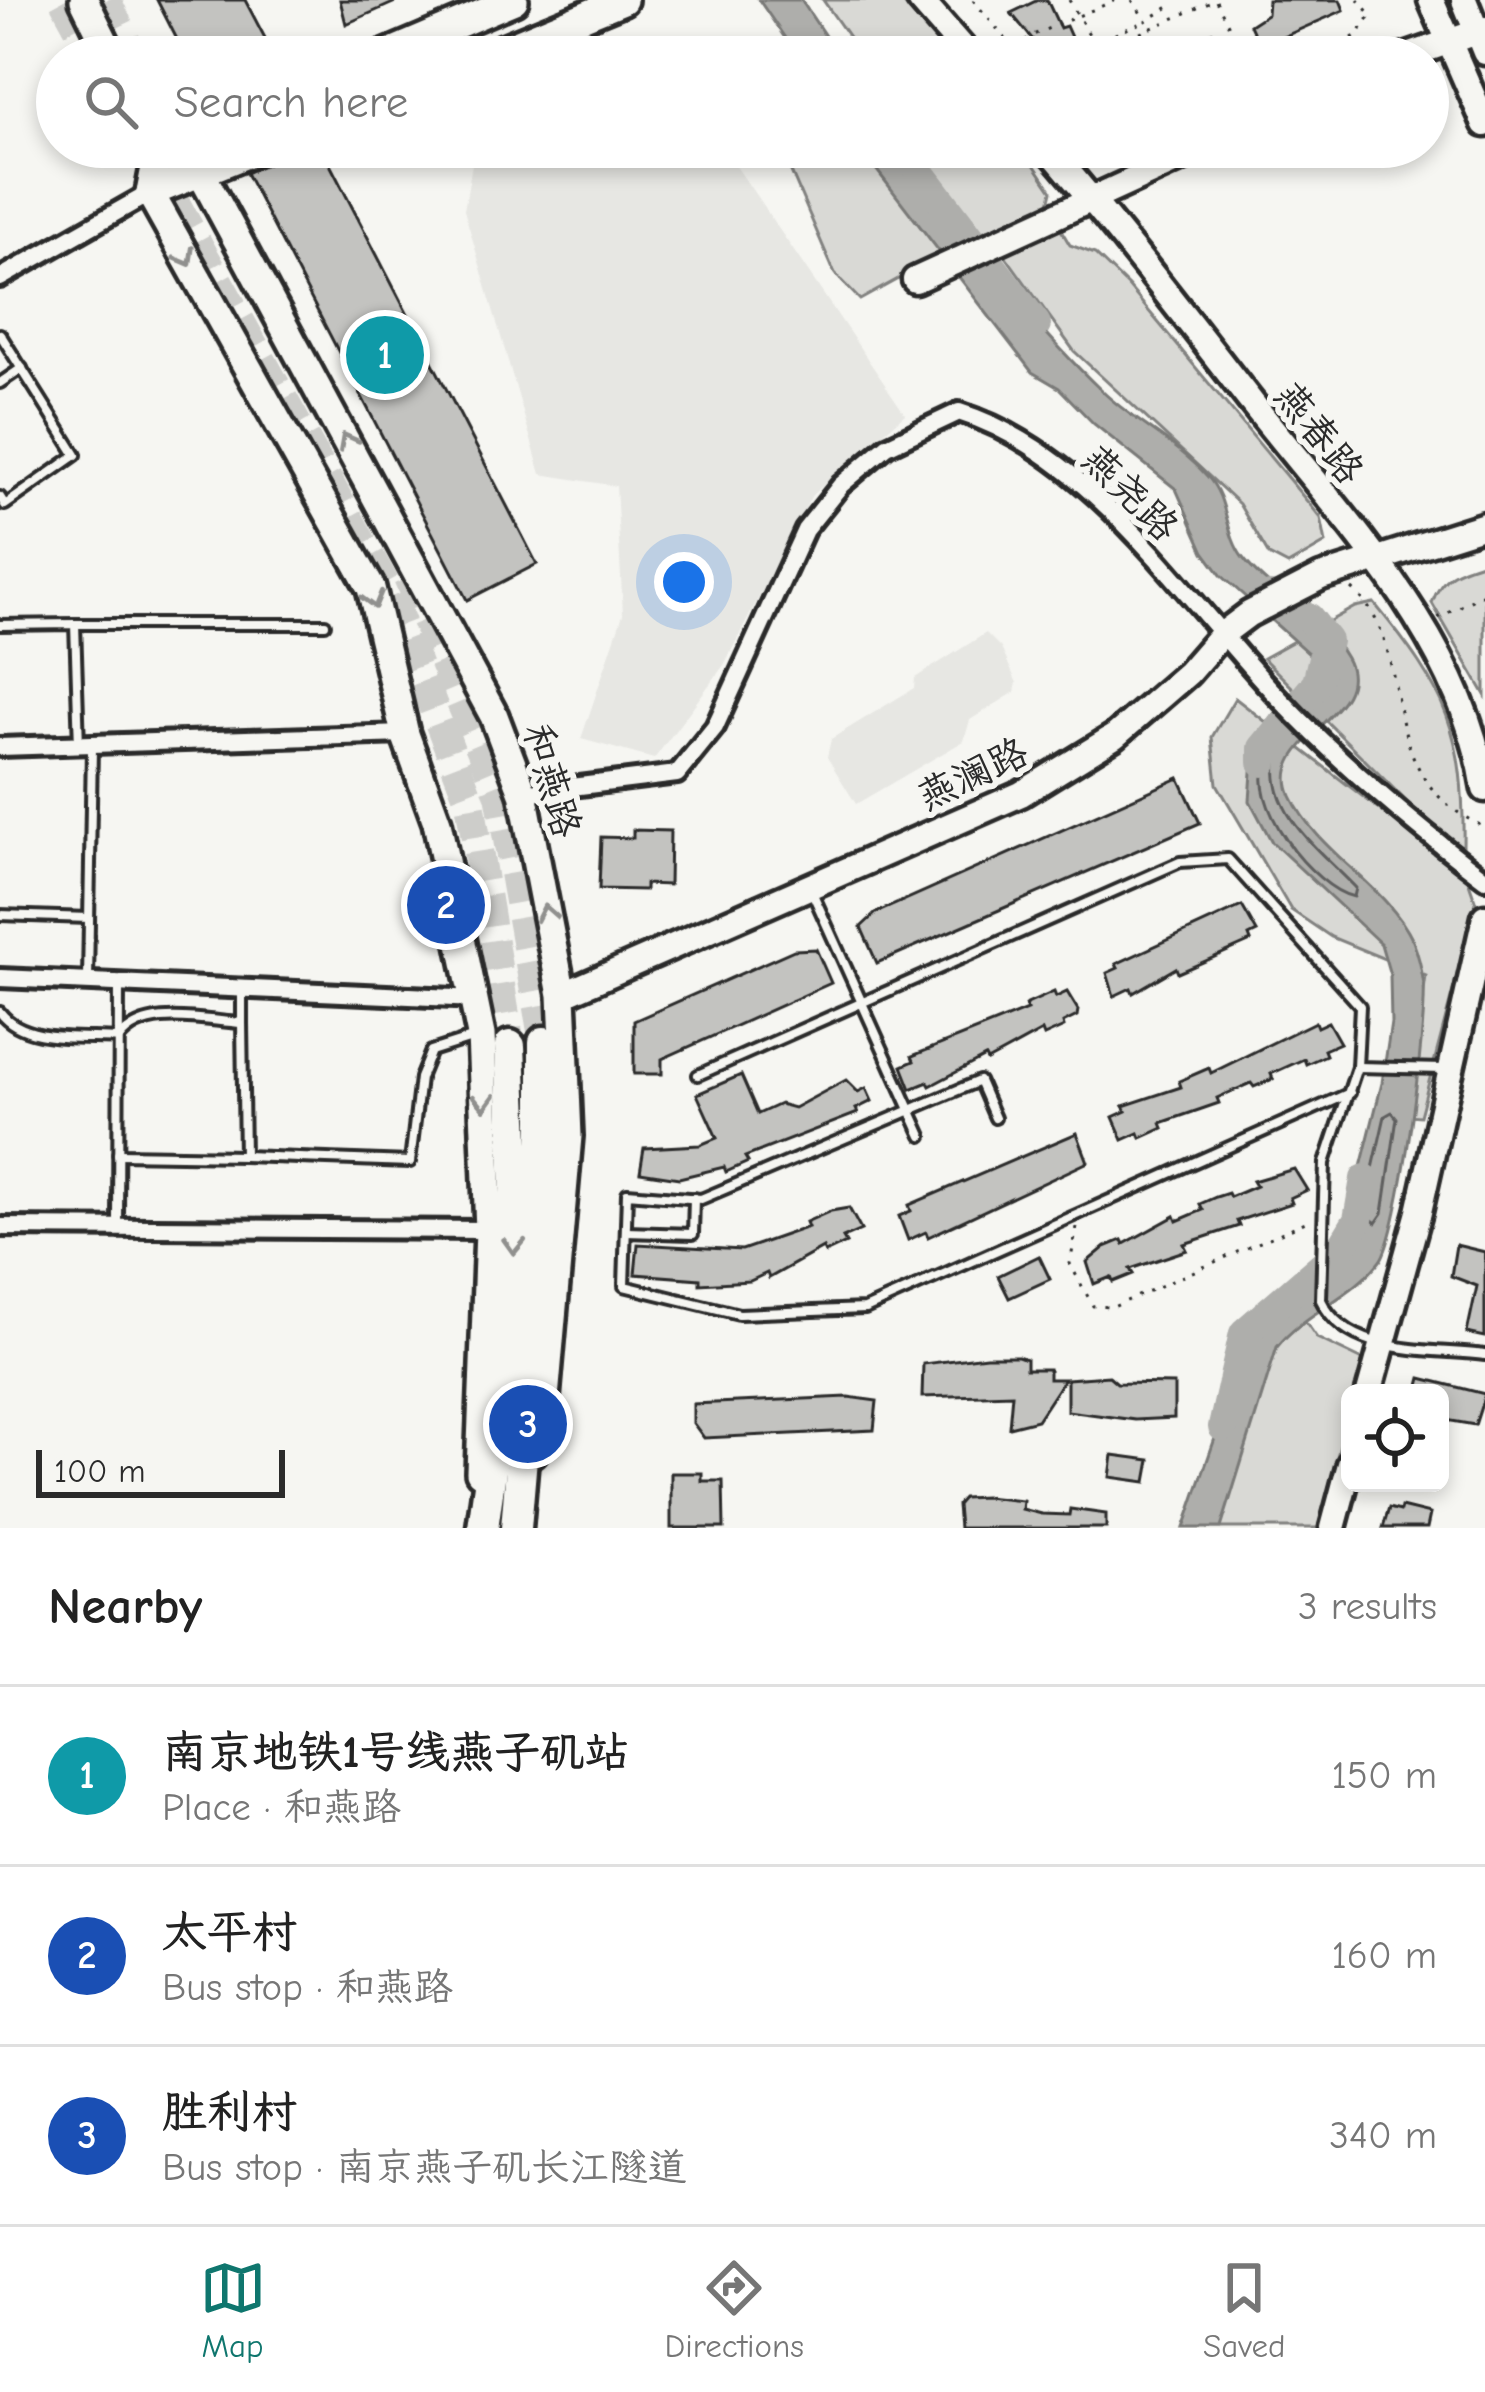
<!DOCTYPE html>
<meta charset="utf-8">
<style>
body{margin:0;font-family:"Comic Neue","LXGW WenKai TC",sans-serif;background:#f6f6f6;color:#222}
.controls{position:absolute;right:36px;bottom:36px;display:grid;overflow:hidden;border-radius:18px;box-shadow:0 6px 18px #0003}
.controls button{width:108px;height:108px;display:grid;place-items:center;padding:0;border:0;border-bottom:3px solid #e0e0e0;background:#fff;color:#222;font:60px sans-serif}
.scale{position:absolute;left:36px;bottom:30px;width:249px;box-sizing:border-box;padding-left:12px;border:6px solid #2b2b2b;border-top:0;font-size:33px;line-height:42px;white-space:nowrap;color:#2b2b2b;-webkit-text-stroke:9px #f6f6f2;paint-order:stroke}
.you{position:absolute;left:684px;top:582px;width:42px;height:42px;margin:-30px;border:9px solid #fff;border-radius:50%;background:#1a73e8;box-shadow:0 0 0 18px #1a73e833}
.badge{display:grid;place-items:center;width:78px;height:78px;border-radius:50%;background:#0f766e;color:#fff;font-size:39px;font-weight:700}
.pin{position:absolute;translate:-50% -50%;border:6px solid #fff;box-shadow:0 3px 12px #0006}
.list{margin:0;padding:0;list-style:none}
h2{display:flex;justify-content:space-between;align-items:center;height:156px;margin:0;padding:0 48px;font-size:51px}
h2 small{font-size:39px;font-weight:400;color:#767676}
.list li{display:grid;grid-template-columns:78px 1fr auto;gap:36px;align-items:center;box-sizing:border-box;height:180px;padding:0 48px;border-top:3px solid #e0e0e0}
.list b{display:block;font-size:45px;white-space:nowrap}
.list p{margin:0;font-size:39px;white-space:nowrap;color:#767676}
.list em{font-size:39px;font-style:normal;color:#767676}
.icon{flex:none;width:66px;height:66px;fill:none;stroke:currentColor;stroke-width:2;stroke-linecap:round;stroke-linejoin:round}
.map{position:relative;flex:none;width:1485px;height:1528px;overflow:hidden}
.search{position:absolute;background:#fff;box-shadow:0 6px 18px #0003;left:36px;right:36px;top:36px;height:132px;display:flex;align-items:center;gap:30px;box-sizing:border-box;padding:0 42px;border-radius:66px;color:#767676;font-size:45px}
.sheet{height:696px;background:#fff}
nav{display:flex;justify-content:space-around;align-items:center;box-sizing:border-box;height:168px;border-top:3px solid #e0e0e0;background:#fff;font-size:33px;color:#767676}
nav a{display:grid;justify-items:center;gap:6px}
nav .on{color:#0f766e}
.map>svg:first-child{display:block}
.built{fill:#e7e7e3}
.green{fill:#d9d9d5;stroke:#828280;stroke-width:3}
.water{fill:#aeaeab;stroke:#7a7a78;stroke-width:3}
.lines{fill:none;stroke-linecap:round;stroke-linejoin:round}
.shore{stroke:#5f5f5e;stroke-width:3}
.river{stroke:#aeaeab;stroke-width:30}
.building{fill:#c3c3c0;stroke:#2b2b2b;stroke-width:3}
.highway-tunnel{stroke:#cdcdca;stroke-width:30;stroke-dasharray:30 15;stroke-linecap:butt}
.lane-casing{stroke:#2b2b2b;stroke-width:16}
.street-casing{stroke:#2b2b2b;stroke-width:26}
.secondary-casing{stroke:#2b2b2b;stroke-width:33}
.primary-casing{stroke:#2b2b2b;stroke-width:36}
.highway-casing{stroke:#2b2b2b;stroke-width:39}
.path{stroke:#2b2b2b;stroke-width:3;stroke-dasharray:3 9;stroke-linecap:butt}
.lane{stroke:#f6f6f2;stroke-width:8}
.street{stroke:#f6f6f2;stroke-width:16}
.secondary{stroke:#f6f6f2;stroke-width:24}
.primary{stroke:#f6f6f2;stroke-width:27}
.highway{stroke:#f6f6f2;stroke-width:30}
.oneway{stroke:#90908e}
.labels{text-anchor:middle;stroke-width:12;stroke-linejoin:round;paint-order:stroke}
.street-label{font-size:39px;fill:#2b2b2b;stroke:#f6f6f2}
</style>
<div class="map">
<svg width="1485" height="1528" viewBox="0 0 1485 1528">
<rect width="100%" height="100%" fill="#f6f6f2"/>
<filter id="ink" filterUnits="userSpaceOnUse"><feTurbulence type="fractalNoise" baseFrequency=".00833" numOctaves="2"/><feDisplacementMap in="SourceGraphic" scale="24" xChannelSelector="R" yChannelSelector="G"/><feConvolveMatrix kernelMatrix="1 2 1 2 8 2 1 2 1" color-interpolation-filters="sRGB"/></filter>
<g filter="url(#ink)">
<g class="built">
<path d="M475,147H723L905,414L812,495L724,665L654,759L581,739L623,614L616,486L541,474L464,210Z"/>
<path d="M986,633L1001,648L1017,683L1015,692L970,720L964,741L856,804L827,757L831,739L914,688L915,678Z"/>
</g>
<g class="green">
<path d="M823,0H901L949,57H863Z"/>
<path d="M827,147H1022L1052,191L1048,208L1070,245L1095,254L1128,286L1321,518L1326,543L1288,565L1269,555L1239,504L1074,351L987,230L860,300L835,274L789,167Z"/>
<path d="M1485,562V695L1432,603C1442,575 1457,570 1485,562Z"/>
<path d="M1374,603C1447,692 1465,732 1463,848L1421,816L1263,658L1355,607Z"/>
<path d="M1235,698L1467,877L1476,903L1420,1116L1407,1115L1426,976L1331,937L1291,910L1217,784L1212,737Z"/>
<path d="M1303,1318L1317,1338L1363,1360L1318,1528H1209L1278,1336Z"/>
</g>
<g class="water">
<path d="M759,0H801L839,57H798Z"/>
<path d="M859,147H899C963,230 1025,318 1102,391C1134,422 1177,442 1207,476C1229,499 1224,533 1243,558C1271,594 1323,617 1346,658C1377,713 1265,738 1291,796C1317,853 1386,884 1413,941C1418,954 1422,971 1424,985C1427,1023 1400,1234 1380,1261C1353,1297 1305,1312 1277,1347L1221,1528H1184L1253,1328L1350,1245L1358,1218L1360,1171L1382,1083L1391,1023L1390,975L1381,944L1272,842L1250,801L1253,758L1310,698V655L1221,575L1204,552L1176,489L1094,424L1059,388L1032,372Z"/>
</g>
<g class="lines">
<g class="shore">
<path d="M1268,759L1276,763C1270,816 1323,853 1356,888L1354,897C1314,889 1243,800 1268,759Z"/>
<path d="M1392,1112L1397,1118L1383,1213L1376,1223L1370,1218L1372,1173L1385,1116Z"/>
</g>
<g class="river">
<path d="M901,147L1036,324"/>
<path d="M1263,762V748L1317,683L1327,641L1309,618L1270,597"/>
<path d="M1223,1427L1244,1333L1340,1250L1358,1220L1365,1179"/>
</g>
</g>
<g class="building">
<path d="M157,0H245L275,57H186Z"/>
<path d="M340,0H400L346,24Z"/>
<path d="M1038,0H1047L1060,28L1066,26L1074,44L1046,56L1011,13Z"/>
<path d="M1268,0H1340L1344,10L1260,47L1250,25L1267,14Z"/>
<path d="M1212,32L1221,57H1183L1178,45Z"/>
<path d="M282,147H321L537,564L467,600L246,173L277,159Z"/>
<path d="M1179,778L1200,823L877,963L861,927L876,913Z"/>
<path d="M633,830L670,831L669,885L645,884V890L599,889L601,837L633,838Z"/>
<path d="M1242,906L1257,932L1249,936L1251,941L1178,973L1176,968L1133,993L1131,988L1114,996L1107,973L1118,968L1116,964Z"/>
<path d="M816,949L831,983L662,1059V1074H634V1021L794,950Z"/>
<path d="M1054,992L1056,997L1067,992L1078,1010L1077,1016L1063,1023L1064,1027L1044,1036L1042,1031L987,1061L985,1057L930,1086L928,1082L911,1089L902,1066L914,1061L912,1056L1027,1010L1025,1005Z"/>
<path d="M1315,1022L1317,1027L1328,1022L1340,1043L1324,1050L1326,1055L1306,1064L1304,1059L1271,1074L1273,1079L1254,1087L1251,1083L1217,1098L1219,1103L1161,1123L1163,1128L1141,1138L1139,1133L1123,1140L1113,1117L1126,1111L1123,1106L1181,1087L1179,1081L1209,1068L1211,1073Z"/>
<path d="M741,1075L758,1114L780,1104L794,1108L846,1080L858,1092L866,1088L872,1101L856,1109L858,1113L745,1157L748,1162L726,1172L724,1167L679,1178L640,1172L644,1148L700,1145L717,1138L697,1094Z"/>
<path d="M1077,1133L1088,1162L928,1237L926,1232L908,1240L899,1216L911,1211L909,1205Z"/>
<path d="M1294,1169L1307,1190L1290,1198L1292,1203L1237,1221L1239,1226L1184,1244L1187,1250L1130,1269L1133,1274L1113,1282L1111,1277L1094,1284L1087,1262L1105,1247L1122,1240L1124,1244L1175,1216L1177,1221L1203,1210L1200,1204L1216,1197L1228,1193L1230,1197L1256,1186L1253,1181Z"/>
<path d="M849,1208L861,1230L843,1238L846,1243L825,1253L823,1248L769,1278L767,1273L750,1281L700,1284V1279L635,1274L638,1244L742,1250L808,1227L806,1222L831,1211Z"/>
<path d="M1456,1245L1485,1252V1337L1467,1333L1477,1286L1451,1276Z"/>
<path d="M1039,1256L1050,1279L1009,1298L998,1276Z"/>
<path d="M986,1356H1018L1026,1359V1369H1049V1379H1064L1037,1420L1009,1427L1012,1394L922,1397L923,1364Z"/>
<path d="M1109,1376L1117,1383L1174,1384V1418L1135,1420L1067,1411V1379Z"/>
<path d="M1421,1378L1485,1394L1475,1425L1440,1419V1393H1417Z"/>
<path d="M848,1397L877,1401L874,1430L704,1438L693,1423V1404Z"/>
<path d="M1113,1455L1150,1460L1146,1482L1110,1477Z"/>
<path d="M671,1473H702V1481H723L724,1528H671Z"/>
<path d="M985,1497L1023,1501L1022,1509L1042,1514L1069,1515L1070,1509L1106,1514V1528H959L957,1505L963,1498Z"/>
<path d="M1401,1507L1430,1514L1427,1528H1383L1389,1508L1400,1511Z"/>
</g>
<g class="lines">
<g class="highway-tunnel">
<path d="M64,0L95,57"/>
<path d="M106,0L133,57"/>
<path d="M153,163L389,592L470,802L510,1046"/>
<path d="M408,578L500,794L544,1042"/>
</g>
<g class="lane-casing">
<g id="lane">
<path d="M0,334L76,455L5,505L0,497"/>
<path d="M0,383L22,368"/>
<path d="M75,624H325"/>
<path d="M0,625L75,624L79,746"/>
<path d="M812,892L922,1136"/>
<path d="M0,915L89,918"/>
<path d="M88,980L92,747"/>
<path d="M0,1012C24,1044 82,1036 119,1039C145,1005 203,1021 242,1023V988"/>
<path d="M1357,1067L1444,1069"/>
<path d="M698,1075L1180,862L1228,859L1360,1006L1357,1067L1325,1163L1321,1300C1348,1357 1432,1348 1485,1355"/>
<path d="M995,1118L979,1081L701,1199L627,1193L624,1286L739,1314L865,1309L1350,1093"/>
<path d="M118,1154L244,1156L242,1023"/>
<path d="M244,1156L410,1162L420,1078L431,1051L478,1036"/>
<path d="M118,1227L119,984"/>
<path d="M626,1232L693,1234L694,1198"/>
</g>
</g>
<g class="street-casing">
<g id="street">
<path d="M0,278L150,193"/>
<path d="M0,747L405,734"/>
<path d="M523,793L677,774L715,727L805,530L841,485L887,446L959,412C1092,453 1185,599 1278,697C1342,765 1410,822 1485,879"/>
<path d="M0,978L477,999"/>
<path d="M0,1227L489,1230"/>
</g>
</g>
<g class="secondary-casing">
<g id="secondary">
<path d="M920,0L970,57"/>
<path d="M1431,0L1485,124"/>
<path d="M1464,0L1485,52"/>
<path d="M1405,57L1485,29"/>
<path d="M1047,147C1119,230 1185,317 1252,403C1343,519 1462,639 1485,789"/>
<path d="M915,280L1206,147"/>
<path d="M562,995L1021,794L1115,736L1188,673L1221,635L1249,614L1321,577L1485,525"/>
<path d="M1369,1393L1419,1212L1485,917"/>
<path d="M1333,1528L1350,1464"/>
</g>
</g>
<g class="primary-casing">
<g id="primary">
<path d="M84,0L112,57"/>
<path d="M380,57L514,0"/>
<path d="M484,57L623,0"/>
<path d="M156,147L201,173L494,716L523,793L562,995L568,1136L545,1398L533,1452"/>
<path d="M158,152L150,193L371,588L405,734L437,822L481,1035L489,1230L480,1472"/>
<path d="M150,193L264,147"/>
</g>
</g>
<g class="highway-casing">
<g id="highway">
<path d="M483,1528L512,1320L516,1192L510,1046"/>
<path d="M516,1528L544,1197V1042"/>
</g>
</g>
<g class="path">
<path d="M973,0L1014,49"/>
<path d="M1069,0L1094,43L1146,21"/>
<path d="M1132,0L1146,21L1169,7L1170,0"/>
<path d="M1216,1L1245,57"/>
<path d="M1007,57L1033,35L1116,0"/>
<path d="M1085,57L1216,0"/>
<path d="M1287,57L1309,45L1333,50L1357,35L1371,15L1358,0"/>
<path d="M1352,589C1422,649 1366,777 1485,827"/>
<path d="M1438,618L1485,593"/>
<path d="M1077,1227L1070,1264L1093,1306L1113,1307L1310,1220"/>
</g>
<use href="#lane" class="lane"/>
<use href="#street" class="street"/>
<use href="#secondary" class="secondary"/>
<use href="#primary" class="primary"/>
<use href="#highway" class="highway"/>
</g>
<defs><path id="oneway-chevron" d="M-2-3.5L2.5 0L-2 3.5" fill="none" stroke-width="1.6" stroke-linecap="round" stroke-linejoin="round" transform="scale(3)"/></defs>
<g class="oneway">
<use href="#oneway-chevron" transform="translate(186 258) rotate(61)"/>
<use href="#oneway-chevron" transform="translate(347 441) rotate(-118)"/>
<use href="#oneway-chevron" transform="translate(373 600) rotate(74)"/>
<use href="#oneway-chevron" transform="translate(546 913) rotate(-101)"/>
<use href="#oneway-chevron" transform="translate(484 1102) rotate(88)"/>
<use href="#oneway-chevron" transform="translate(514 1246) rotate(92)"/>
</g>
</g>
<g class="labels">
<g class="street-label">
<text transform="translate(1320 432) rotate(52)" y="14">燕春路</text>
<text transform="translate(1131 492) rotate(45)" y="14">燕尧路</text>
<text transform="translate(972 773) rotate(-25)" y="14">燕澜路</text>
<text transform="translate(553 780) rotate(74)" y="14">和燕路</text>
</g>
</g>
</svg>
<div class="controls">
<button><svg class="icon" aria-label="locate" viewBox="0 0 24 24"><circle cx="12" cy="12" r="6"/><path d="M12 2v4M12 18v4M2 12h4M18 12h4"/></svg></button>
</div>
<div class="scale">100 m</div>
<div class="you"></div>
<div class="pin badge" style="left:385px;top:355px;background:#0f9aa8">1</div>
<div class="pin badge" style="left:446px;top:905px;background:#1a4fb4">2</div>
<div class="pin badge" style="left:528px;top:1424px;background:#1a4fb4">3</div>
<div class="search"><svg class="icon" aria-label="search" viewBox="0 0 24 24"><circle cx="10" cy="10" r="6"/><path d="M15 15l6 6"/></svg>Search here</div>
</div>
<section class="sheet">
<h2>Nearby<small>3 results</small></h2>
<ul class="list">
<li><span class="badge" style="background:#0f9aa8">1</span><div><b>南京地铁1号线燕子矶站</b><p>Place · 和燕路</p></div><em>150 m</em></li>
<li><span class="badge" style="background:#1a4fb4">2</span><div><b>太平村</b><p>Bus stop · 和燕路</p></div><em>160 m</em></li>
<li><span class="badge" style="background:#1a4fb4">3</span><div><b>胜利村</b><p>Bus stop · 南京燕子矶长江隧道</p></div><em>340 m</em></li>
</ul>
</section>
<nav>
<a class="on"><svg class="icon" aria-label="map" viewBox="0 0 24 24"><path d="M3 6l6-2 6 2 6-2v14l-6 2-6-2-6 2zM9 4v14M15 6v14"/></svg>Map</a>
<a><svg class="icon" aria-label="directions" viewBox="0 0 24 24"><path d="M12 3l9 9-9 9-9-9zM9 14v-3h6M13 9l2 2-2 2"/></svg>Directions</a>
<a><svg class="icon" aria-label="saved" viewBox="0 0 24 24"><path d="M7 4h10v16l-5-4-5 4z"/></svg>Saved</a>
</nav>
